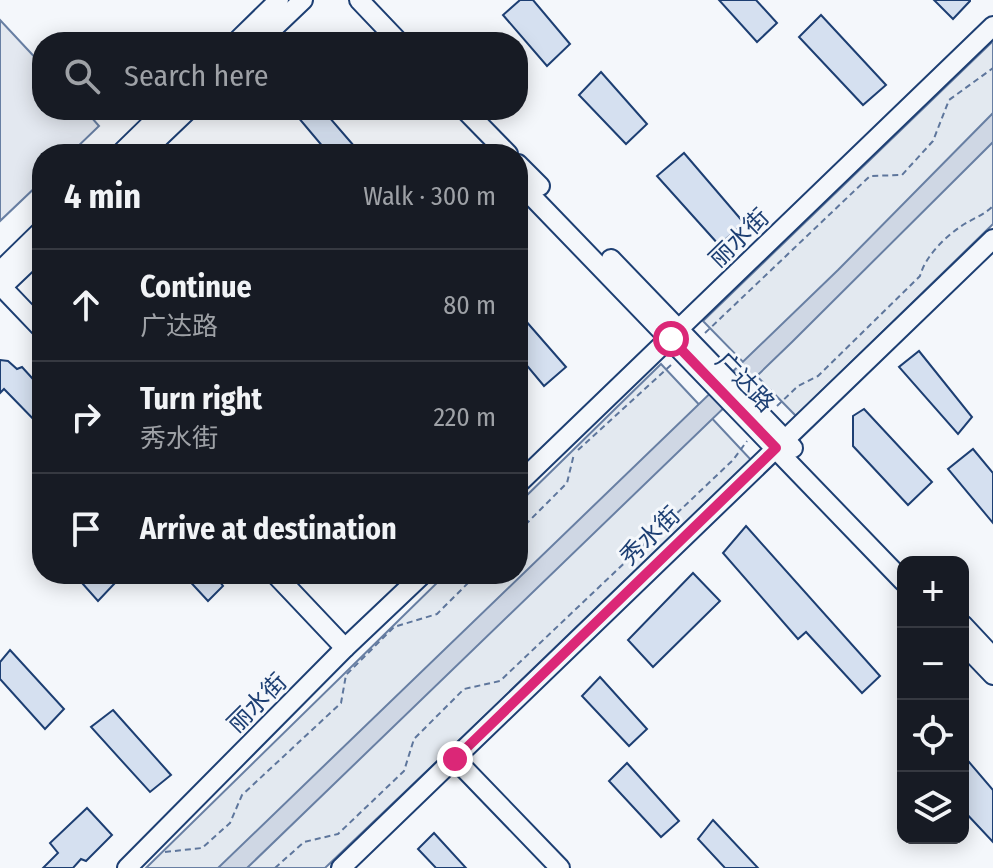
<!DOCTYPE html>
<meta charset="utf-8">
<style>
body{margin:0;font-family:"Fira Sans Condensed","Noto Sans SC",sans-serif;background:#20242c;color:#f1f3f6}
.controls{position:absolute;right:24px;bottom:24px;display:grid;overflow:hidden;border-radius:16px;box-shadow:0 4px 20px #0003}
.controls button{width:72px;height:72px;display:grid;place-items:center;padding:0;border:0;border-bottom:2px solid #363941;background:#171b24;color:#f1f3f6;font:40px sans-serif}
.stop{position:absolute;width:24px;height:24px;margin:-18px;border:6px solid #db2777;border-radius:50%;background:#fff}
.stop.end{background:#db2777;border-color:#fff;box-shadow:0 2px 8px #0008}
.list{margin:0;padding:0;list-style:none}
h2{display:flex;justify-content:space-between;align-items:center;height:104px;margin:0;padding:0 32px;font-size:34px}
h2 small{font-size:26px;font-weight:400;color:#9ea1a6}
.list li{display:grid;grid-template-columns:52px 1fr auto;gap:24px;align-items:center;box-sizing:border-box;height:112px;padding:0 32px;border-top:2px solid #363941}
.list b{display:block;font-size:30px;white-space:nowrap}
.list p{margin:0;font-size:26px;white-space:nowrap;color:#9ea1a6}
.list em{font-size:26px;font-style:normal;color:#9ea1a6}
.icon{flex:none;width:44px;height:44px;fill:none;stroke:currentColor;stroke-width:2;stroke-linecap:round;stroke-linejoin:round}
.map{position:relative;flex:none;width:993px;height:868px;overflow:hidden}
.search{position:absolute;background:#171b24;box-shadow:0 4px 20px #0003;left:32px;top:32px;width:496px;height:88px;display:flex;align-items:center;gap:20px;box-sizing:border-box;padding:0 28px;border-radius:32px;color:#9ea1a6;font-size:30px}
.panel{position:absolute;background:#171b24;box-shadow:0 4px 20px #0003;left:32px;top:144px;width:496px;height:440px;border-radius:32px}
.map>svg:first-child{display:block}
.green{fill:#e3e9f0;stroke:#687fa3;stroke-width:2}
.parking{fill:#e3e8f0;stroke:#687fa3;stroke-width:2}
.water{fill:#cfd7e4;stroke:#687fa3;stroke-width:2}
.building{fill:#d5e0f0;stroke:#1d3f73;stroke-width:2}
.lines{fill:none;stroke-linecap:round;stroke-linejoin:round}
.secondary-casing{stroke:#1d3f73;stroke-width:22}
.path{stroke:#5e769c;stroke-width:2;stroke-dasharray:6 4;stroke-linecap:butt}
.secondary{stroke:#f4f7fb;stroke-width:18}
.route{stroke:#db2777;stroke-width:10}
.labels{text-anchor:middle;stroke-width:6;stroke-linejoin:round;paint-order:stroke}
.street-label{font-size:24px;fill:#1d3f73;stroke:#f4f7fb}
</style>
<div class="map">
<svg width="993" height="868" viewBox="0 0 993 868">
<rect width="100%" height="100%" fill="#f4f7fb"/>
<g class="green">
<path d="M993,41V224L796,416L703,321Z"/>
<path d="M661,364L752,461L325,868H146L446,574H518V504Z"/>
</g>
<path class="parking" d="M0,20L42,65V110H85L99,126L70,154H42V181L0,221Z"/>
<path class="water" d="M993,113V142L792,342L247,868H218L838,270Z"/>
<g class="building">
<path d="M520,0H533L570,44L547,66L503,15Z"/>
<path d="M719,0H756L777,23L757,42Z"/>
<path d="M934,0H970V1L953,19Z"/>
<path d="M821,15L886,85L863,105L799,37Z"/>
<path d="M601,72L647,124L626,144L579,95Z"/>
<path d="M292,110H323L361,154H329Z"/>
<path d="M684,153L744,223L719,245L657,176Z"/>
<path d="M518,312L566,367L544,386L518,355Z"/>
<path d="M919,351L972,417L958,434L899,367Z"/>
<path d="M0,360L8,361L17,369L22,367L42,389V428L4,389L0,393Z"/>
<path d="M864,409L932,482L908,505L853,446V416Z"/>
<path d="M973,449L993,473V523L948,469Z"/>
<path d="M746,526L880,676L862,693L806,632L798,639L723,553Z"/>
<path d="M693,573L720,601L653,667L628,640Z"/>
<path d="M74,574H106L115,583L98,601Z"/>
<path d="M183,574H214L223,586L208,601Z"/>
<path d="M10,650L64,709L45,729L0,679V662Z"/>
<path d="M600,677L647,729L629,746L582,696Z"/>
<path d="M113,710L171,775L150,792L91,727Z"/>
<path d="M963,755L993,790V842L963,810Z"/>
<path d="M627,763L679,821L661,837L609,781Z"/>
<path d="M87,808L112,835L86,861L81,859L73,868H43L58,853L50,843Z"/>
<path d="M713,820L758,868H725L698,839Z"/>
<path d="M434,833L466,868H436L418,849Z"/>
</g>
<g class="lines">
<g class="secondary-casing">
<g id="secondary">
<path d="M359,0L399,42"/>
<path d="M236,42L279,0"/>
<path d="M259,42L303,0"/>
<path d="M465,110L508,154"/>
<path d="M120,154L165,110"/>
<path d="M142,154L188,110"/>
<path d="M518,164L540,186"/>
<path d="M518,182L903,581"/>
<path d="M611,259L793,448"/>
<path d="M0,271L42,230"/>
<path d="M0,285L42,329"/>
<path d="M0,289L42,249"/>
<path d="M518,484L993,26"/>
<path d="M275,574L345,648"/>
<path d="M963,625L993,657"/>
<path d="M970,651L993,675"/>
<path d="M455,759L560,868"/>
<path d="M127,868L345,648L423,574"/>
<path d="M341,868L993,239"/>
</g>
</g>
<g class="path">
<path d="M705,333L870,176L902,175L933,141L949,100L993,68"/>
<path d="M777,406L798,386L818,376L920,276C925,257 944,238 960,227C971,219 983,216 993,206"/>
<path d="M578,450L671,365"/>
<path d="M518,532L567,483L574,454"/>
<path d="M165,852L202,848L230,823L242,795L341,703L346,675L394,627L437,614L477,574"/>
<path d="M275,868L304,842L338,834L404,771L414,739L464,689L500,681L733,460L747,441"/>
</g>
<use href="#secondary" class="secondary"/>
</g>
<g class="lines">
<path class="route" d="M455,759L776,448L671,339"/>
</g>
<g class="labels">
<g class="street-label">
<text transform="translate(739 238) rotate(-44)" y="8">丽水街</text>
<text transform="translate(745 382) rotate(46)" y="8">广达路</text>
<text transform="translate(650 536) rotate(-44)" y="8">秀水街</text>
<text transform="translate(257 703) rotate(-45)" y="8">丽水街</text>
</g>
</g>
</svg>
<div class="controls">
<button>+</button>
<button>−</button>
<button><svg class="icon" aria-label="locate" viewBox="0 0 24 24"><circle cx="12" cy="12" r="6"/><path d="M12 2v4M12 18v4M2 12h4M18 12h4"/></svg></button>
<button><svg class="icon" aria-label="layers" viewBox="0 0 24 24"><path d="M12 4l9 5-9 5-9-5zM3 14l9 5 9-5"/></svg></button>
</div>
<div class="stop" style="left:671px;top:339px"></div>
<div class="stop end" style="left:455px;top:759px"></div>
<div class="search"><svg class="icon" aria-label="search" viewBox="0 0 24 24"><circle cx="10" cy="10" r="6"/><path d="M15 15l6 6"/></svg>Search here</div>
<section class="panel">
<h2>4 min<small>Walk · 300 m</small></h2>
<ul class="list">
<li><svg class="icon" aria-label="ahead" viewBox="0 0 24 24"><path d="M12 20V5M6 11l6-6 6 6"/></svg><div><b>Continue</b><p>广达路</p></div><em>80 m</em></li>
<li><svg class="icon" aria-label="right" viewBox="0 0 24 24"><path d="M7 20v-9h11M14 6l5 5-5 5"/></svg><div><b>Turn right</b><p>秀水街</p></div><em>220 m</em></li>
<li><svg class="icon" aria-label="arrive" viewBox="0 0 24 24"><path d="M6 21V4h12l-3 4 3 4H6"/></svg><div><b>Arrive at destination</b></div></li>
</ul>
</section>
</div>
